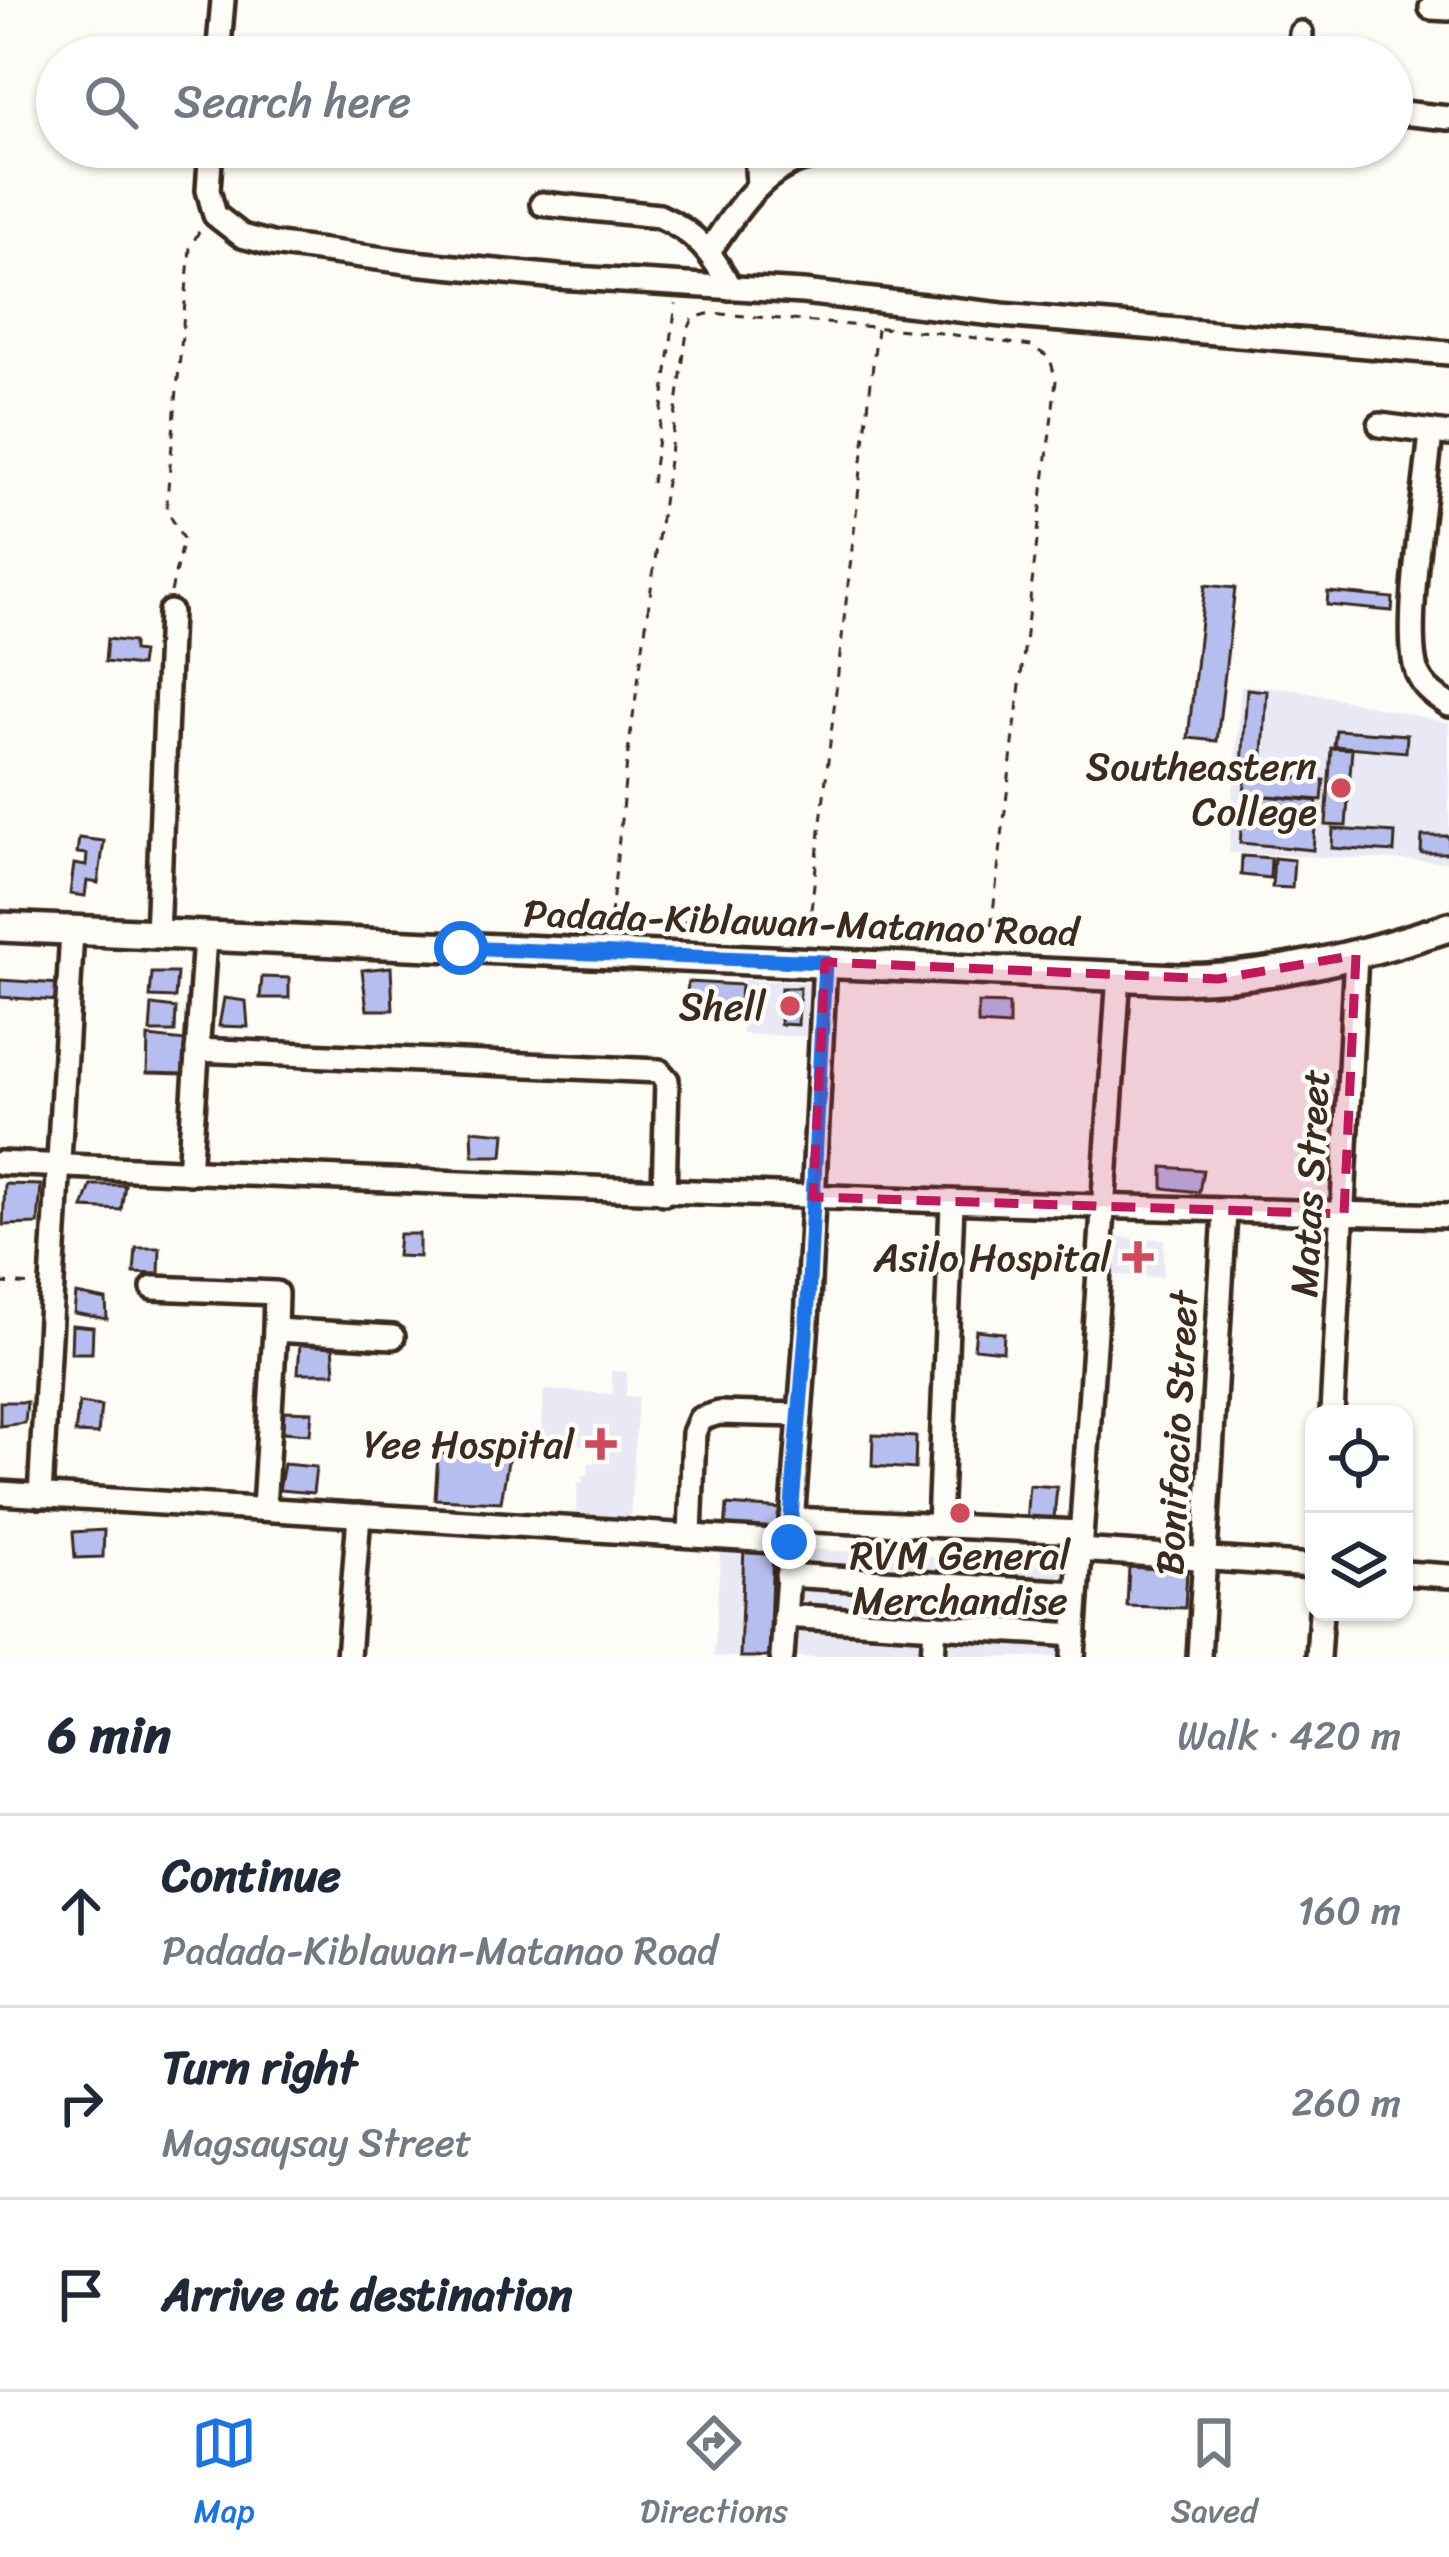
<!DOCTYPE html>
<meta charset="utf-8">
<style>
body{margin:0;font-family:Sriracha,sans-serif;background:#f2f2f3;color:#1f2937}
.controls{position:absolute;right:36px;bottom:36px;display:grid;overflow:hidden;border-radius:24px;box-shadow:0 3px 9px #0004}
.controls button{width:108px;height:108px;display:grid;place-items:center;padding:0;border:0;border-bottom:3px solid #e0e1e3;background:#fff;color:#1f2937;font:60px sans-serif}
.stop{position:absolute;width:36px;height:36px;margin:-27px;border:9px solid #1a73e8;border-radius:50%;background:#fff}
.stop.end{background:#1a73e8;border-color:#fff;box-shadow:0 3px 12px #0008}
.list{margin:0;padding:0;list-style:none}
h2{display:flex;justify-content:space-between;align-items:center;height:156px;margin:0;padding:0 48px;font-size:51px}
h2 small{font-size:39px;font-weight:400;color:#747a83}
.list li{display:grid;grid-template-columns:78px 1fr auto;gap:36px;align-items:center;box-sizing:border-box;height:192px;padding:0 48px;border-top:3px solid #e0e1e3}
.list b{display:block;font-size:45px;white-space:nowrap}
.list p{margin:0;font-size:39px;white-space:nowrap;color:#747a83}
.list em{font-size:39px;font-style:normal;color:#747a83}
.icon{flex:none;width:66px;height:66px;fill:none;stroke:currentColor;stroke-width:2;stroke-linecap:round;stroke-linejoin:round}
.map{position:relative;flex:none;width:1449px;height:1657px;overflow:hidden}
.search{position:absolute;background:#fff;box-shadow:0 3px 9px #0004;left:36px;right:36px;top:36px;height:132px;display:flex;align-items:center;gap:30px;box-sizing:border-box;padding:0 42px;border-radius:66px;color:#747a83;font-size:45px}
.sheet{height:732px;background:#fff}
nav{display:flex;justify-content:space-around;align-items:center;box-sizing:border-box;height:168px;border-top:3px solid #e0e1e3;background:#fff;font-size:33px;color:#747a83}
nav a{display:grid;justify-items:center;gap:6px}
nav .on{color:#1a73e8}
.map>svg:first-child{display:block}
.built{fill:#e8e9f5}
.building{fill:#b6beef;stroke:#3b2a1e;stroke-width:3}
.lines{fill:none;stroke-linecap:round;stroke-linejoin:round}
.minor-casing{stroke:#3b2a1e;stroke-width:30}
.major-casing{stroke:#3b2a1e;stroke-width:36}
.path{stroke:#3b2a1e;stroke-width:3;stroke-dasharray:9 9;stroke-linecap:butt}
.minor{stroke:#fdfcf7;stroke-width:21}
.major{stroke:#fdfcf7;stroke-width:27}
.route{stroke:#1a73e8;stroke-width:15}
.marked{fill:#c2185b;fill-opacity:0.2;stroke:#c2185b;stroke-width:9;stroke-dasharray:24 15;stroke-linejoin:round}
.poi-dot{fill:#d1495b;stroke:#fdfcf7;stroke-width:4.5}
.labels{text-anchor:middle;stroke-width:9;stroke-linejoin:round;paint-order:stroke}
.poi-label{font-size:39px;fill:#3b2a1e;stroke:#fdfcf7;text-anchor:end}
.street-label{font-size:39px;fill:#3b2a1e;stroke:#fdfcf7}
</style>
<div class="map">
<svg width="1449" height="1657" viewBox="0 0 1449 1657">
<rect width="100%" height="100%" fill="#fdfcf7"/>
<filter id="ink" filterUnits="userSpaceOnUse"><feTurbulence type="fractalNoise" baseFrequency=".00833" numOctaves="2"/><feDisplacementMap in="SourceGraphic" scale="24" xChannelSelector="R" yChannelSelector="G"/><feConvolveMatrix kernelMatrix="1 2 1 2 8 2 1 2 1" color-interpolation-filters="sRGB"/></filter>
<g filter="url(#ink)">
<g class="built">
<path d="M1241,685L1295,689L1449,723V862L1229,853Z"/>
<path d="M744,980L816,983L814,1037L742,1034Z"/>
<path d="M1114,1237L1164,1239L1163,1277L1113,1275Z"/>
<path d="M611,1371L627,1372L626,1396L638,1397L630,1519L576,1515L578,1484H582L583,1475H588L589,1463H594L595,1446L541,1442L544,1390L613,1394Z"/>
<path d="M721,1544L1069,1565L1064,1657H714Z"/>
</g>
<g class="building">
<path d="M1205,585L1235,588L1217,741L1188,738Z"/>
<path d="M1328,592L1393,598L1392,611L1327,605Z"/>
<path d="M107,639L133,642V651L142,652L140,666L105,662Z"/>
<path d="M1247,689L1267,691L1262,768L1242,766Z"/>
<path d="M1336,730L1407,735L1406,752L1334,746Z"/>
<path d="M1331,748L1352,749L1346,826L1326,825Z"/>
<path d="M1246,773L1324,780L1322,800L1244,794Z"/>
<path d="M1244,794L1317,801L1314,825L1241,818Z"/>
<path d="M1242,820L1315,827L1313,850L1240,843Z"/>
<path d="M1333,829L1395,833L1394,852L1332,848Z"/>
<path d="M1422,836H1449V853H1421Z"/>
<path d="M79,838L104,841L98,883L87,881L85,896L70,894L74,864L86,866L87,854L77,853Z"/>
<path d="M1242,856L1271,858L1270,878L1241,875Z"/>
<path d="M1274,858L1294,860L1292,888L1272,887Z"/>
<path d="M391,967L393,1010H367L362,970Z"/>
<path d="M152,973H177L175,998L150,997Z"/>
<path d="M262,977L289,978V998H260Z"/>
<path d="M0,980L60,984L58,1001L0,997Z"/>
<path d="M688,982L741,985L739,1011L686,1008Z"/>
<path d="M781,988H800L798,1025L780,1024Z"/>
<path d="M224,998L246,1001L248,1027L219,1026Z"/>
<path d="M978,1003L1009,1004V1026L978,1024Z"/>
<path d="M152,1005L176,1008L175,1032H150Z"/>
<path d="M148,1037L186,1041L185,1074L147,1073Z"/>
<path d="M472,1130L505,1133L503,1156H473Z"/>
<path d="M1163,1167L1203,1170L1199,1192L1163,1188Z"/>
<path d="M5,1184L41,1185L38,1224L3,1225Z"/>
<path d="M91,1185H125L121,1210L83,1208Z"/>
<path d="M399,1234H419V1257L397,1256Z"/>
<path d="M136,1248H160L159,1274L134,1273Z"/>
<path d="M76,1294L106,1300L107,1319L74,1313Z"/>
<path d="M72,1325L93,1327L92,1353H71Z"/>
<path d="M976,1330L1004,1333L1003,1351L974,1348Z"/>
<path d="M300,1342L333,1344L335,1373H298Z"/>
<path d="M0,1402H27L25,1423L0,1426Z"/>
<path d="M79,1403L101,1406L98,1434L75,1433Z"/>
<path d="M284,1411L312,1412L310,1434L283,1432Z"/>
<path d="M873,1435L916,1437L915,1469L872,1466Z"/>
<path d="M511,1444L501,1502L435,1499L438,1455Z"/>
<path d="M284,1464L316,1467L313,1493L279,1490Z"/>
<path d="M1029,1485L1057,1487L1054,1518L1044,1524L1026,1522Z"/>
<path d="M727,1505L783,1509L781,1534L725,1530Z"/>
<path d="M104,1530L103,1557L75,1558L73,1532Z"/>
<path d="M744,1546L773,1547L769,1657H740Z"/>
<path d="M1129,1567L1187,1570L1185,1608L1127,1606Z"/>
</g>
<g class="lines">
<g class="minor-casing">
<g id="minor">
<path d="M1431,8L1449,9"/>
<path d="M218,57L223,0"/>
<path d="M1299,57L1301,33"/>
<path d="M1392,112L1449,118"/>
<path d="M211,147L208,190L215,215L242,236L272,244L414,263L558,277L803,292L1002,315L1449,353"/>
<path d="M756,147L758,187"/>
<path d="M542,204L659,216C695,232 713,253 730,288"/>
<path d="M710,250C735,212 764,165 813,157"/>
<path d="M1380,425L1449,434"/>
<path d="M1431,432C1427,482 1402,632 1417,672C1423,688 1435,696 1449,705"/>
<path d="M157,935L170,612"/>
<path d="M197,1050L659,1071L667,1080L664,1193"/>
<path d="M0,1163C483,1185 966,1204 1449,1216"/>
<path d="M189,1173L205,937"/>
<path d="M153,1288L276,1293L275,1330"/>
<path d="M1332,1414L1356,955"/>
<path d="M0,1493L789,1542"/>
<path d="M40,1496L72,931"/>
<path d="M264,1508L275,1330L393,1337"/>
<path d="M791,1519L1081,1532"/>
<path d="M939,1525L952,1204"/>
<path d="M690,1535L694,1433L700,1419L719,1413L800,1415"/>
<path d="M1079,1550L1314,1566"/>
<path d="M1404,1573L1449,1576"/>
<path d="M787,1575L1076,1593"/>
<path d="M784,1616L1075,1635"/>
<path d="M348,1657L359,1515"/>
<path d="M782,1657L807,1322L825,962"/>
<path d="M933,1657L935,1625"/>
<path d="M1073,1657L1119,974"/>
<path d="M1199,1657L1225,1213"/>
<path d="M1318,1657L1321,1612"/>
</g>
</g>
<g class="major-casing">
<path id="major" d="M0,927L1178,979C1272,978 1360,956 1449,927"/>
</g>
<g class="path">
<path d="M652,483L676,304"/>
<path d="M171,592L183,539L167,510V499L190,248L203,224"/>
<path d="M612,918L809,928L877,329"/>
<path d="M609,934L628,753L687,332L693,318L711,313L941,333L1031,346L1050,358L1056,381L991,929L809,928"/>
<path d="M0,1283L34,1285"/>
</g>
<use href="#minor" class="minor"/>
<use href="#major" class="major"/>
</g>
</g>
<g class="lines" filter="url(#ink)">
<path class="route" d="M461,948L825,962L807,1322L789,1542"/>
</g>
<path class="marked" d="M1356,955L1344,1214L813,1197L825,962L1218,979Z"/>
<g class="poi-dot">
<circle cx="1341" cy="788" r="12"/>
<circle cx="790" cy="1006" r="12"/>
<path d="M1132 1239h12v12h12v12h-12v12h-12v-12h-12v-12h12z"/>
<path d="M595 1426h12v12h12v12h-12v12h-12v-12h-12v-12h12z"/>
<circle cx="960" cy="1513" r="12"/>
</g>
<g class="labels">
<g class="poi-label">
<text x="1317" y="780">Southeastern<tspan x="1317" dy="45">College</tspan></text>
<text x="766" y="1020">Shell</text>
<text x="1111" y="1271">Asilo Hospital</text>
<text x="574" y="1458">Yee Hospital</text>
<text x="960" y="1569" text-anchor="middle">RVM General<tspan x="960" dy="45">Merchandise</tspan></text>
</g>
<g class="street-label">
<text transform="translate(801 922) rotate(2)" y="14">Padada-Kiblawan-Matanao Road</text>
<text transform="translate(1309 1183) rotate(-87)" y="14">Matas Street</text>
<text transform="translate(1176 1433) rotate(-87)" y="14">Bonifacio Street</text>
</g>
</g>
</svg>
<div class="controls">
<button><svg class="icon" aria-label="locate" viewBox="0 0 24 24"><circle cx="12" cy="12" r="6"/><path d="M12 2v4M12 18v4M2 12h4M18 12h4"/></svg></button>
<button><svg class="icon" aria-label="layers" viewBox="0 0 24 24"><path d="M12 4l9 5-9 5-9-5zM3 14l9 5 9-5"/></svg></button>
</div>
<div class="stop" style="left:461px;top:948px"></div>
<div class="stop end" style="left:789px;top:1542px"></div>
<div class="search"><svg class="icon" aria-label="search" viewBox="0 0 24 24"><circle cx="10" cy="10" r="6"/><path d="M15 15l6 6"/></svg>Search here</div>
</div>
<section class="sheet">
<h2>6 min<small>Walk · 420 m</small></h2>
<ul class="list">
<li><svg class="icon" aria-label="ahead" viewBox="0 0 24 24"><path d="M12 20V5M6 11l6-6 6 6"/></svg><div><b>Continue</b><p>Padada-Kiblawan-Matanao Road</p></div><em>160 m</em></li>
<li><svg class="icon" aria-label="right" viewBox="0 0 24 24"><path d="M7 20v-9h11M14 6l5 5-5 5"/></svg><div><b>Turn right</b><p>Magsaysay Street</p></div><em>260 m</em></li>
<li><svg class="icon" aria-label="arrive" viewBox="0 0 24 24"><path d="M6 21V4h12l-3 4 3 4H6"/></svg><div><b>Arrive at destination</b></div></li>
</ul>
</section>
<nav>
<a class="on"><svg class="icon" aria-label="map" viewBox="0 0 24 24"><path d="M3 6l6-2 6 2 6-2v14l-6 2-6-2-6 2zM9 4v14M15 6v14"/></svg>Map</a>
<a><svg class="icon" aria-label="directions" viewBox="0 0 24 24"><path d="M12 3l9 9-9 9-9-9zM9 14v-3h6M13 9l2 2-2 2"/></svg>Directions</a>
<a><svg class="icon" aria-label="saved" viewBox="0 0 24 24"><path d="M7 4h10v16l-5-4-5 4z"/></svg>Saved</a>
</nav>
